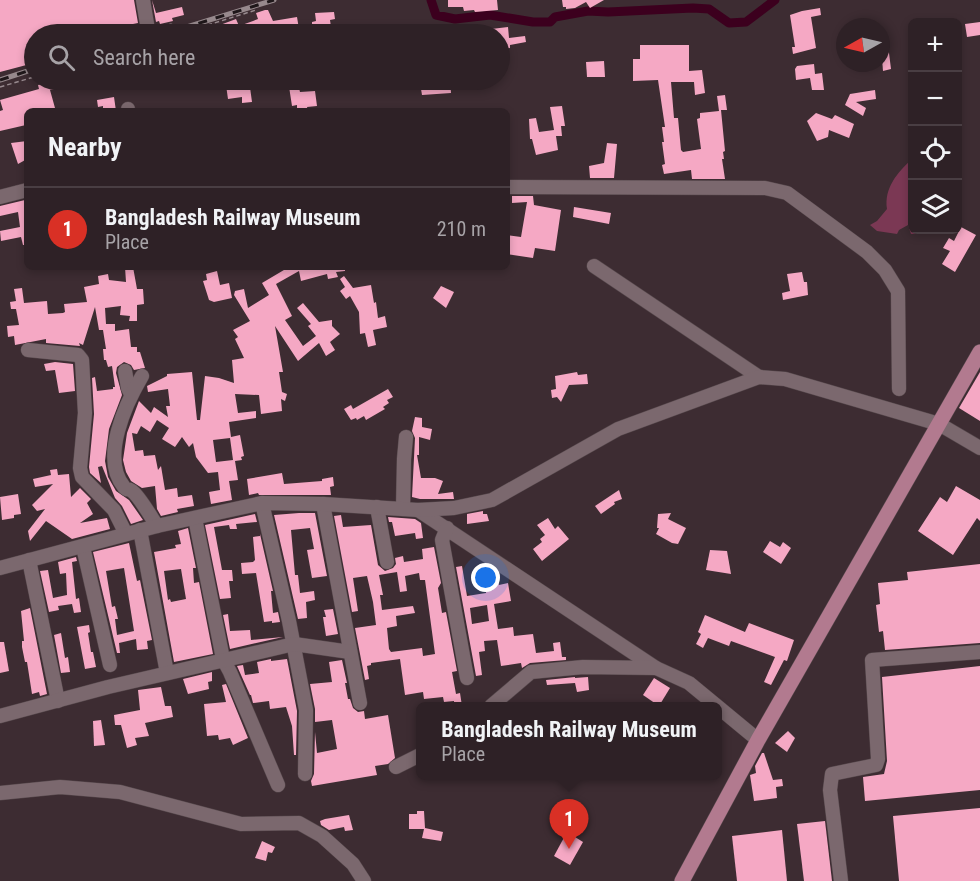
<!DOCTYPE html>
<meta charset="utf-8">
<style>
body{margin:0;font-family:"Roboto Condensed",sans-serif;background:#3a2e32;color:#f1f3f6}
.controls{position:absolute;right:18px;top:18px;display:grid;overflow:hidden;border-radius:9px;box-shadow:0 3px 9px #0003}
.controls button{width:54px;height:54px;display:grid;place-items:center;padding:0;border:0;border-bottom:2px solid #493e43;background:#2e2126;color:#f1f3f6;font:30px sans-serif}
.compass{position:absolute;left:836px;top:18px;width:54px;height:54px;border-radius:50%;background:#2e2126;box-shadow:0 3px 9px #0003;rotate:262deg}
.you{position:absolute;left:486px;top:578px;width:21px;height:21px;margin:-15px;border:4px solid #fff;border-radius:50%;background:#1a73e8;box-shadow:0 0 0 9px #1a73e833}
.badge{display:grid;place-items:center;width:39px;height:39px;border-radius:50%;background:#d93025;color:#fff;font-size:20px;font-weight:700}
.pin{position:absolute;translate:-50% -50px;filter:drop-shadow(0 2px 3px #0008)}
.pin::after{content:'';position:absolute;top:32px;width:21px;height:18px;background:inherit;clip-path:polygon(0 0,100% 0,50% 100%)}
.popup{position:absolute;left:416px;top:702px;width:306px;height:78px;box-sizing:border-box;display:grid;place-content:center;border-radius:9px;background:#2e2126;filter:drop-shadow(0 2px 4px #0005);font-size:20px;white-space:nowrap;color:#a7a3a7}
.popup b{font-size:22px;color:#f1f3f6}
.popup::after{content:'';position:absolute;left:50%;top:100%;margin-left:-12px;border:12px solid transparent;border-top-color:#2e2126}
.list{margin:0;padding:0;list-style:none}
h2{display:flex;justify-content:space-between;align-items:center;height:78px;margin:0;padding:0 24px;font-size:26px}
h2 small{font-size:20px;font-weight:400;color:#a7a3a7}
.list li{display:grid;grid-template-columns:39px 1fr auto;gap:18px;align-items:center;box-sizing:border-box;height:84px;padding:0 24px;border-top:2px solid #493e43}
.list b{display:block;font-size:22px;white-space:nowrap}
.list p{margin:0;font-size:20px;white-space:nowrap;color:#a7a3a7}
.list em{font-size:20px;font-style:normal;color:#a7a3a7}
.icon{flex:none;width:33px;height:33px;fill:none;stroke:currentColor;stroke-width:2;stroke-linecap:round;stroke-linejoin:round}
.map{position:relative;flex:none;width:980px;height:881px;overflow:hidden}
.search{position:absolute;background:#2e2126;box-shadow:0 3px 9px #0003;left:24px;top:24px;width:486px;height:66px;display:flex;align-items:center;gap:15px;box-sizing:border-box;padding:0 21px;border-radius:33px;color:#a7a3a7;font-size:22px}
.panel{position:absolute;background:#2e2126;box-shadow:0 3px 9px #0003;left:24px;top:108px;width:486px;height:162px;border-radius:9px}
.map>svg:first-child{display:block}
.green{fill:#7b3854}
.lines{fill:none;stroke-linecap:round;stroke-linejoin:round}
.canal{stroke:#3c001e;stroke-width:9}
.building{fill:#f5a8c4;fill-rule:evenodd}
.minor-casing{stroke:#56484c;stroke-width:15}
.major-casing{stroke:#56484c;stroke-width:16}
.path{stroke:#988a8f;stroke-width:1.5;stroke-dasharray:4.5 3;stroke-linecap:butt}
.minor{stroke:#7b686e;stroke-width:14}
.major{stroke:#b27a8f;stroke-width:15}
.rail-casing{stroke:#97898d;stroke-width:5}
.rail{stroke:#1f171a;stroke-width:3;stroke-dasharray:9;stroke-linecap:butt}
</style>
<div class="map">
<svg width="980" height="881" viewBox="0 0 980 881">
<rect width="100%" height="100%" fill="#3d2c32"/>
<path class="green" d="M912,159V230L920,231L918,234H911L908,225L899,230L897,234L877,231L870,225L877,221L887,209C884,188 897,173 912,159Z"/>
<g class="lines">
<path class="canal" d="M431,0L436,15L455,19L490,15L533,22H550L555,17L588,11L608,12L693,8L709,9L729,23L746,22L775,0"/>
</g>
<g class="building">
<path d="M0,0H134L138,23L133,24L136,34H34V63L0,72Z"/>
<path d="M152,0L156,13L182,7L184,15L172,18L173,21L160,24L159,21L156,22Z"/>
<path d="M448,0H497L498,10L475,12L474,10L464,11L463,7H448Z"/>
<path d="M562,0H604L590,8L586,2L575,8L566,9V7H563Z"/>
<path d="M820,8L821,15L811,17L816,48L793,54L792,47H795L790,15L802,11Z"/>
<path d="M265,10H268L273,21L297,17L299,29L312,27V22L316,21L315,13L334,12L335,19L330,20L332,34H207L221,28L220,25L236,19L239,26L253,21L258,19L256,13Z"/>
<path d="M980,22V35L967,37L965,24Z"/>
<path d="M508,27L509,38L525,36L526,42L510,45V48L502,49L500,34H483V30Z"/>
<path d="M640,45H689V71L702,70L705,93L695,95L694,82H671L674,118H678L681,150L683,152L701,149L697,119L700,118V113L719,111L717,96L725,95L727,110H721L725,151L723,152L724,159H722L725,179H692L691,170L664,174L662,165L665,164L662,142H664L662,127H665L658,80L633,81V59H640Z"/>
<path d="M888,45L891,69L883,71L881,46Z"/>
<path d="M604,61L605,77H587L586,62Z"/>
<path d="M814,64L815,74L822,73L824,90H812L810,78L796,80L795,69L797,66Z"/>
<path d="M60,80H81L82,82L50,90L55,108L44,111H27V116H25L26,125L0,131V111L3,110L0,100L39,89L38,85Z"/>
<path d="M234,80H249L252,102L242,103V97L228,99L226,85L234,83Z"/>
<path d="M288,80H297L300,92L315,91L317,106L307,107L308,111H297V105L292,106Z"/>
<path d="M450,80L451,93L422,95L420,83Z"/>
<path d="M875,90L876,99L856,102L866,108L863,116L845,105L850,94Z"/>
<path d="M114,97L116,111H103V106L98,107L97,100Z"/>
<path d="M562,106L565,126H561L562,136H556L558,150L536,155L532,139H530L529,119L536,118L539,132L554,130L550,107Z"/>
<path d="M816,113L832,119L835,115L854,124L849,138L829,130L828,137L817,141L807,121Z"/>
<path d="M27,141V159L18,164L11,143Z"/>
<path d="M607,143L617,144L614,178H590L589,166L604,163Z"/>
<path d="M512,196H533L534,205L561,210L555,251L535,248L533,258L507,254V235L521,237L527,202L512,203Z"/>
<path d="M25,200L27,208V245H23L21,237L1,241L0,231L20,227L18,212L0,216V206Z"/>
<path d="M574,207L611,213L609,224L573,217Z"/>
<path d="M961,227L976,235L955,272L942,264L950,251L943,248L949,238L954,241Z"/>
<path d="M125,267H133L137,289H143L144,304L137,305V321H129L130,316L120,315L121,306L105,308L106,324H115V331L129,329L131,347H137V352H140L145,368L134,370L131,365L124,362L117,367L116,373L122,395L109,429L105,461L108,477L116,491L129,500L143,520L131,524L122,506L115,498L102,466L98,467L101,483L90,473L89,467L94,414L92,378L95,377L97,391L113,389V387H115L112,366L108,367L106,360H104L103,349H106L103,330H99L95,307L83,345L79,343L80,346L46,343V339L15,345L14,336L8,337L7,326L19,325L16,309H11L10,302L16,301L14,289L22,288L24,303L47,301L48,314L63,313L65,312L64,304L87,302L84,287L99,284L98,276L108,274L109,280L126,282Z"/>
<path d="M289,267H345V271L336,272L338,277L328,279L327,274L301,281L299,271L276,284L292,316L285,320L303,346L316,336L308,326L311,324L297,308L303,303L319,322L332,320V326L340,334L330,342L335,350L326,356L319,343L298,361L275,326L283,372H279L282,392L287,394L285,401L281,399L282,411L261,414L259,395L235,394L238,413L256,411V418L229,422L231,437L240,435L244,456L241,457L242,460L235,461L238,480L229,481L232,500L211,504L209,492L220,490L218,472L208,473L196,457L193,443L189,447L182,437L175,447L162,439L169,428L157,420L150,432L141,426L137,434L132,433L135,451L143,450L144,456L155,455L158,470L161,466L165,490L177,488L178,497L192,495L194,506L177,509L178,512L161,516L157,509L155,486L142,488L131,481L126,472L123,460L127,433L139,401L151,413L154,407L168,417L166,406H170L168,389L148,392L147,386L167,376V374L192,372L197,420H200L205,376L219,378L234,383L232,360L244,358L235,339L238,337L233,330L250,321L234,295L235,291L244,289L248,308L269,295L262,283ZM230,438L233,460L216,462L213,440Z"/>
<path d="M217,271L220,285L229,283L232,298L214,302L209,300L203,281L207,280L206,274Z"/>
<path d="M802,272L804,282H807L808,295L783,300L782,293L790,291L787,274Z"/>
<path d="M344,276L353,288L371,285L374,303L376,302L378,318L385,316L387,327L373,330L376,345L368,347L365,333L360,334L359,312L350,296L346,299L340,291L345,287L340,279Z"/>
<path d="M441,286L454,292L446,308L433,298Z"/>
<path d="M55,362L73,364L75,391L59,393L55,370L46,371L44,364Z"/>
<path d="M577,372L578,375L587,374L588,384L569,385L561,402L557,397L552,398L551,390L556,389L555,376Z"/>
<path d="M980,372V421L959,408Z"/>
<path d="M388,389L393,397L387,400L389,403L383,407L385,409L366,420L364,416L357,420L356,418L351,420L344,409L351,405L353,409Z"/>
<path d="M415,417L422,418V427L432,429L430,440L419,437V455H417L421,478H435L443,481L438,494L453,492L454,499H420L412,497L415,438L412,431Z"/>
<path d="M57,469L58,475L69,474L71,497L80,488L91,499L87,503L93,514L80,523L107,518L110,529L72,539L46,521L30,541L28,531L45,509L37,511L32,505L53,484L35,487L33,479L51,475L50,470Z"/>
<path d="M282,473L284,484L322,481V479L333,477L334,486L330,487L331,495H259L258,493L249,495L247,479Z"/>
<path d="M956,486L980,500V521L977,518L953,555L918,531L940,497L947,502Z"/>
<path d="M619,490L622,499L614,502L615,504L601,514L595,506Z"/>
<path d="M18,494L21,514L14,515V518L2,520L0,497Z"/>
<path d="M483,511V514H487L489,521L467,524V514Z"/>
<path d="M299,513H315L327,576L312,578L307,550L314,549L310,528L291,530L295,575H298L300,593L314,591L315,600L306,602L307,618L298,619L274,515Z"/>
<path d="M671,513L668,519L686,528L678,544L672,543L656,534L659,528H657L658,514Z"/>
<path d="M255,514L257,522L236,524L237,529H230L229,525L214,527L222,570H232L233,581H229L231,598L220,599L205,525Z"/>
<path d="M341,515L343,527L371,525L378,565L385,571L393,568L396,564L395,558L403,556L404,562L423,559L422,549L434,547L441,583L438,588L442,613L446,612L457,671L452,672L456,694L460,693L462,706H454V701L444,702L443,697L424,699L423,692L405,695L400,659L371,663V665L367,666L369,679L365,680L355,628L376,625L373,602L367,576L353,578L358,611L352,612L334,516ZM397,572L400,592L407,591L405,576L419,573L420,580H425L435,654L423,656L422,648L391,652L389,649L387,628L397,626L396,616L415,613L413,606L382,610L380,595H383L379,575Z"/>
<path d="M388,517L415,519L421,523L423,538L416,539L415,533L395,536L392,522H389Z"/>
<path d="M548,518L555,529L558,526L569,539L542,561L533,549L542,542L540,539L545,535L537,525Z"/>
<path d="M188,528L196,568H193L194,583L199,582L213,654L174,662L154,552L176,548L175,545L181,544L178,531ZM181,569L186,599L171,602L170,599L168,600L164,571Z"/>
<path d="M260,534L273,591H271L273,613L278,612L280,622L272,623V621L264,622L256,573L242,574L241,563L253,562L255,560L253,537L260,536Z"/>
<path d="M770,541L780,547L783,542L791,548L781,564L763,552Z"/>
<path d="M129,543L137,581L140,580L152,640L147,641L148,649L137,650L136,639L119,643L120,653H117L93,552ZM124,568L134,631L117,635L115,619H118L115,606L112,607L106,571Z"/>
<path d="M710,550L727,551L731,574L706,570Z"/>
<path d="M76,557L77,561L72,562L76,599L79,598L81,612L74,613L72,604L58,606L59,610L49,612L40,571L48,570L53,598L67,595L66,573L60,574L58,562Z"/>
<path d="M980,564V643L885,650L883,631L879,632L876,605L880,604L878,583L908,580L907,572Z"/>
<path d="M462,566L467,596L486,593V591L493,590L491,579L498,578L499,585L508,583L511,601L494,604L498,629L513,627L514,636L533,634L536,653L554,651L553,643L560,642L562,657H566V660L530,663L522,668L521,663L501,666L497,640L484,641L485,651L479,652L482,675L476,676L456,567ZM487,605L489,621L472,624L470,608Z"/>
<path d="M30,608L47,694L40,696L39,692L32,694L27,662H25L22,647V641H24L21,611Z"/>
<path d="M333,609L338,634L326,636L323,617H326L324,610Z"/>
<path d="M228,614L230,631L250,630L251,640L283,637L230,649L223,615Z"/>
<path d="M705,615L745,632L749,623L794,640L787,661L784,660L771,685L764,682L775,657L731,641L729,646L708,638L703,648L696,644L701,634L698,632Z"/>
<path d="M89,625L90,632L88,633L91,652H93L96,667L85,669L77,627Z"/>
<path d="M61,633L65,658L68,657L70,672L61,673L54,635Z"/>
<path d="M0,642H4L9,671L0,673Z"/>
<path d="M271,659V661L287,659L297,711L296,755H294L292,726L286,707L270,709L269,701L253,703L251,695H250L237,666L243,665L245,675L259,673L257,662Z"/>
<path d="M342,660L347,683H345L348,699H350L353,708L358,712L364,711L365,719L388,715L395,758L388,764L375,766L377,775L312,786L311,781L314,774L315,732L317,753L337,749L332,720L315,722V709L310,684L332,682L329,662Z"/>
<path d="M980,666V790L865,801L863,777L884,774L887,761L882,677Z"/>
<path d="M212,672V681L208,682L209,689L188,694L183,679Z"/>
<path d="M575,677V678L588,677L589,690L577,692L575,683L547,685L546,680Z"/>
<path d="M654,678L670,688L659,706L643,695Z"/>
<path d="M226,684L248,738L233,745L230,738L219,740L218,735L207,736L204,704L226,702L222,685Z"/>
<path d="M161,687L165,706H171L173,717L145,723L149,736L135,738L137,745L127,748L121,725H115L114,715L140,710L138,690Z"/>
<path d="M101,720L105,745L94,746L93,721Z"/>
<path d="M788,731L795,738L787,752L775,743Z"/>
<path d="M762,753H764L773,780L782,779L783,786L776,787L777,798L754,801L750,775L756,773L755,766Z"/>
<path d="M980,808V881H899L893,816Z"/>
<path d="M417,811H424L425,828L443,832L441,841L422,838L424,829H409V814H417Z"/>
<path d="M349,815L353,830L345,831L344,827L329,830L321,825L320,821L325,819Z"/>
<path d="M825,821L832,881H804L797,824Z"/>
<path d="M782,830L787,881H737L732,836Z"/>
<path d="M567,832L583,842L570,865L554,856Z"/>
<path d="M262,841L275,847L272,853L268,852L266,861L255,858Z"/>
</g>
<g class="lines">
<g class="minor-casing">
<g id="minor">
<path d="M143,0L147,24"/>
<path d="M128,109V111"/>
<path d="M507,187L765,188L787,193L867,252L885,270L898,291L899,389"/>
<path d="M0,197L27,190"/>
<path d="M594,266L759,377"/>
<path d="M28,350L78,355L82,360L85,413L80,468L82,477L114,510L126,534"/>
<path d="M125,371L128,388L131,394"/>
<path d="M142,376C126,403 100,458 124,487C129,492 126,487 132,491C140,497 151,517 157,526"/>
<path d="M262,503L289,621L306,710L305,774"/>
<path d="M323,504L360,703"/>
<path d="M377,507L387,562"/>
<path d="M403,509L404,459L406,437"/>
<path d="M418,510L656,668"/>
<path d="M195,518L223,659L230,672L278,785"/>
<path d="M447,528L442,540L467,678"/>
<path d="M140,530L167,673"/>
<path d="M83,547L110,665"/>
<path d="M29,560L58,701"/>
<path d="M0,568L157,526L262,503L323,504L418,510L454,508L492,500L618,429L759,377L785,379L939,424L980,448"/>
<path d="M491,706L531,672L583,667L656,668L689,683L758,740"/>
<path d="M0,716L108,687L294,644L350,652"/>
<path d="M396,767L420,755"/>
<path d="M0,793L60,787L120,792L241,824L299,823L322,836L353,864L364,881"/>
<path d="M841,881L830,790L832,774L876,765L878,759L872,660L980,652"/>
</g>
</g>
<g class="major-casing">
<path id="major" d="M682,881L758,740L980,352"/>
</g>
<g class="path">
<path d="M179,34L256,10"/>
<path d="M0,87L34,77"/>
</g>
<use href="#minor" class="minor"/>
<use href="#major" class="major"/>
<g class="rail-casing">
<g id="rail">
<path d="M143,34L171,26"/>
<path d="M164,34L274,0"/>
<path d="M0,80L34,69"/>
</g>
</g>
<use href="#rail" class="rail"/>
</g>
</svg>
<div class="controls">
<button>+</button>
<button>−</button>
<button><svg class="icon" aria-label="locate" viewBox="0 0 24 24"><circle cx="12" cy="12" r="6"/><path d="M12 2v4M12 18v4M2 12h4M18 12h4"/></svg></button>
<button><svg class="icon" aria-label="layers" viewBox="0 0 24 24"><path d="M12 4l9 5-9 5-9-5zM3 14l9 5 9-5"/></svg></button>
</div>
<svg class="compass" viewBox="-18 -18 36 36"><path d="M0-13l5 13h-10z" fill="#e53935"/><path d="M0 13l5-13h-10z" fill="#a7a3a7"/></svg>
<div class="you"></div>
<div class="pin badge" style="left:569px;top:849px">1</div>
<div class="popup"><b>Bangladesh Railway Museum</b>Place</div>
<div class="search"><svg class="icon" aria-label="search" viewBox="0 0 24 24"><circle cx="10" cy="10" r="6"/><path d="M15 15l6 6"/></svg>Search here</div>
<section class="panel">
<h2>Nearby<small></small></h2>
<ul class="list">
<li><span class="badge">1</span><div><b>Bangladesh Railway Museum</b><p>Place</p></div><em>210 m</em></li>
</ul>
</section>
</div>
